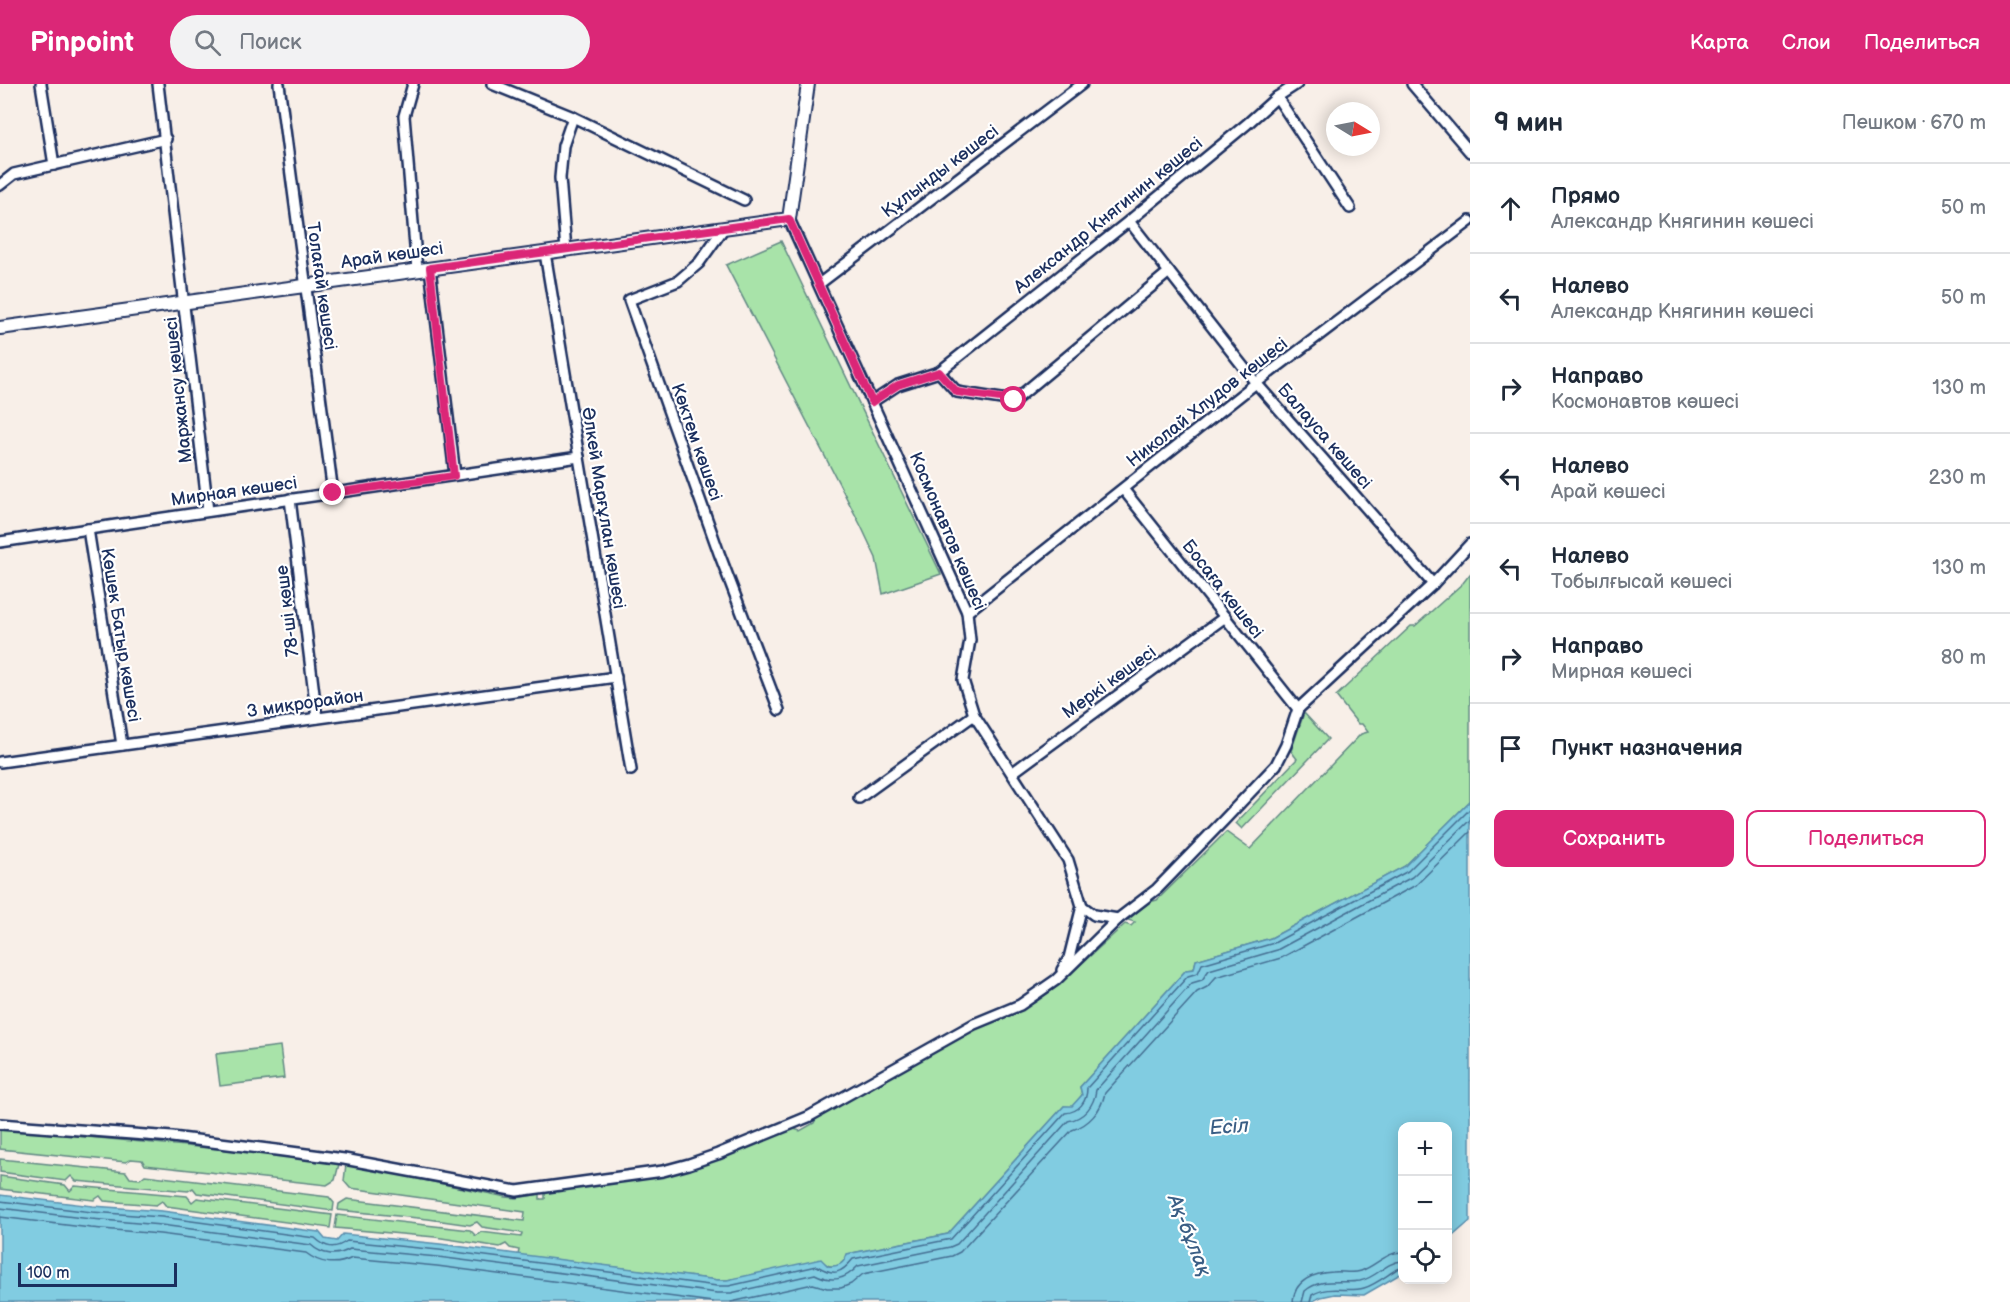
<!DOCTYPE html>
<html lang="ru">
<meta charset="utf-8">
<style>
body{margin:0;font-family:"Balsamiq Sans",sans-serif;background:#f2f2f3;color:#1f2937}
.controls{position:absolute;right:18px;bottom:18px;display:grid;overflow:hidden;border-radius:12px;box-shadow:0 3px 15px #0003}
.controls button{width:54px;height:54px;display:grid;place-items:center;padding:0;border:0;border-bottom:2px solid #e0e1e3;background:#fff;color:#1f2937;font:30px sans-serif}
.compass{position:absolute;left:1326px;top:18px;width:54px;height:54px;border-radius:50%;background:#fff;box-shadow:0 3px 15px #0003;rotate:100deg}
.scale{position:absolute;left:18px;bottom:15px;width:159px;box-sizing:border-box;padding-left:6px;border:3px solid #1b2f5e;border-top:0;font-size:16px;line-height:21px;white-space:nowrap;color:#1b2f5e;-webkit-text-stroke:4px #fff;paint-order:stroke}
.stop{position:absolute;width:18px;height:18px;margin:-14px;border:4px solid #db2777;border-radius:50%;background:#fff}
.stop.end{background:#db2777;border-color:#fff;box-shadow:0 2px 6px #0008}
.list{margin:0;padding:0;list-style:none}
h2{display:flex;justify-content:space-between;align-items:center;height:78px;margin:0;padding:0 24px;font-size:26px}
h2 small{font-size:20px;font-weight:400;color:#747a83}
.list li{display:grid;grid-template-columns:39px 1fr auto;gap:18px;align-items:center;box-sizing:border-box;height:90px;padding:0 24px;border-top:2px solid #e0e1e3}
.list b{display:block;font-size:22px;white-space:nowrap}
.list p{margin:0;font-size:20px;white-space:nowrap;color:#747a83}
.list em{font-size:20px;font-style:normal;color:#747a83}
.actions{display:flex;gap:12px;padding:18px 24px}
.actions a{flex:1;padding:14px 0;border:2px solid #db2777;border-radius:12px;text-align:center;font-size:21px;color:#db2777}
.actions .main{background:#db2777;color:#fff}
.icon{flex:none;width:33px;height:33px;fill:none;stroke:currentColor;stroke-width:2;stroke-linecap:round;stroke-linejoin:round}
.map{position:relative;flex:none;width:1470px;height:1218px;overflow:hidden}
header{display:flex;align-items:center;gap:36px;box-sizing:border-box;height:84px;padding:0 30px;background:#db2777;color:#fff}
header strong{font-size:28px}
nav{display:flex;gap:33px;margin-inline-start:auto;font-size:21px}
.search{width:420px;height:54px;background:#f2f2f3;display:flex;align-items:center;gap:15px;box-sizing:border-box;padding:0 21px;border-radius:33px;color:#747a83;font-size:22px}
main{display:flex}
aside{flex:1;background:#fff}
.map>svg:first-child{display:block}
.green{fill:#a8e3a9;stroke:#628984;stroke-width:1.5}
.water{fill:#81cce1;stroke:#588dad;stroke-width:1.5}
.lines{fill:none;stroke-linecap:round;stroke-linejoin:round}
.shore{stroke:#446e92;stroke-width:1.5}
.minor-casing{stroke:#1b2f5e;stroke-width:14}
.tertiary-casing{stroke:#1b2f5e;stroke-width:16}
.minor{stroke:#fff;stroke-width:9}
.tertiary{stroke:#fff;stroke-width:12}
.route{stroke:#db2777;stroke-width:8}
.labels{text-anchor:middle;stroke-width:4.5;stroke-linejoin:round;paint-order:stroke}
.street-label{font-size:18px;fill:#1b2f5e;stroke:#fff}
.water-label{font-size:20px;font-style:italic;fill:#3a5e85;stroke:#fff}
</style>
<header>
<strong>Pinpoint</strong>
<div class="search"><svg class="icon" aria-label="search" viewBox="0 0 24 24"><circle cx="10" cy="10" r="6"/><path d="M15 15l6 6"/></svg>Поиск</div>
<nav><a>Карта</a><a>Слои</a><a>Поделиться</a></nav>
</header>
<main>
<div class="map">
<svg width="1470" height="1218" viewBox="0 0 1470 1218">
<rect width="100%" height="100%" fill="#f8efe8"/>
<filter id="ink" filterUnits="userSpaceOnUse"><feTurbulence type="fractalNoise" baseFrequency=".0167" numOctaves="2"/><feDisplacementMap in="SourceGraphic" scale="12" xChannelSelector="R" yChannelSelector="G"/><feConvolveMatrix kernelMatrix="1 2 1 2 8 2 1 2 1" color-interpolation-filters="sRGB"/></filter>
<g filter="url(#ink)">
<g class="green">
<path d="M781,157L941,490L883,510L876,474L861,442L726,181Z"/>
<path d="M1470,490V717L1405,782L1271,854L1196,876L1194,885L1186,886L1080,1003L1082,1011L1072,1023L1064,1022L948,1150L848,1170C843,1181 834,1186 824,1179L727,1196H718L518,1171L519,1166L510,1164L506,1160L500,1163L435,1153L335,1144L337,1131L470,1146L476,1152L481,1148L521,1153L522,1149L482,1143L477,1138L470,1141L428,1135L338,1126L339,1120L347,1115L524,1137L525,1128L350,1104L344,1097L346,1080L506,1113L517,1114L540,1110V1115H545V1109L677,1088L731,1070L791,1044L800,1047L814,1039L818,1031L968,949L1022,925L1037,917L1054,905L1125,840L1131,842L1135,838L1128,836L1149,818L1157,816L1226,748L1250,765L1361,650L1368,648L1362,640H1358L1336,612L1411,542H1415L1463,499Z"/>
<path d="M1304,629L1328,655L1242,745L1236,739L1297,675L1291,667Z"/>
<path d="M280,962L284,994L220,1002L216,970Z"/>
<path d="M0,1045L264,1069L339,1080L335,1096L327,1101L145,1081L142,1076L131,1075L126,1078L0,1065Z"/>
<path d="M0,1075L126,1088L130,1094L140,1095L145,1091L329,1113L334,1119L333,1127L197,1109L193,1104L188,1107L76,1097L71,1092L66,1097L0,1088Z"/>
<path d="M0,1092L65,1101L70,1107L75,1102L187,1112L192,1118L197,1114L332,1131L330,1144L166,1122L162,1117L156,1121L104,1117L100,1112L94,1116L0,1105Z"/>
</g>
<path class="water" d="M1470,717V1137L1448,1156V1042H1402V1189L1364,1211L1335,1210L1321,1213L1311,1218H0V1111L93,1122L162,1127L319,1148L325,1155L337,1157L343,1150L440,1160L718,1196H727L821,1175L828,1182C838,1183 844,1180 847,1170L948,1150L1064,1022H1072L1082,1011L1080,1003L1186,886L1194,885L1196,876L1271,854L1405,782Z"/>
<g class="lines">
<g class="shore">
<path d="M0,1117L92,1128L162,1133L315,1154C326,1164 334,1166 347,1157L439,1166L717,1202H729L817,1182C834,1192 841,1190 853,1175L951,1155L1065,1029C1079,1028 1087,1018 1087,1004L1188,892L1198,889L1202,880L1274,859L1408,787L1470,725"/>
<path d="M0,1124L91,1135L161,1141L311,1161C322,1171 336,1173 350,1165L438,1173L717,1209H731L815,1190C832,1199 845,1196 858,1182L950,1163L957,1160L1068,1037C1084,1034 1094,1022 1096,1006L1192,899L1202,896L1209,886L1277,866L1412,793L1470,736"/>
<path d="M0,1133L91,1144L160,1150L306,1169C320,1180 337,1182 352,1174L437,1182L713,1218"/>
<path d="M731,1218L813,1200L827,1204H841L851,1200L863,1190L952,1172L960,1168L1072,1046C1089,1041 1101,1027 1105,1009L1197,908L1207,903L1216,893L1281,874L1416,801L1470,748"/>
<path d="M1293,1218C1294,1196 1314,1189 1333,1188C1342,1187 1352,1190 1361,1187C1376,1182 1386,1168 1402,1168"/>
<path d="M1302,1218L1305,1207C1321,1193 1341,1200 1360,1197C1376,1194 1386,1178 1402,1177"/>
<path d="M1310,1218L1312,1211C1330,1200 1346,1209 1364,1204C1375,1201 1387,1191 1397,1185L1402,1184"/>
</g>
<g class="minor-casing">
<g id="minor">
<path d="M41,0L54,81"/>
<path d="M158,0L208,427"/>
<path d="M279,0L333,409"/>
<path d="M413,0L404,32L417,186"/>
<path d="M492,0L573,33L744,116"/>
<path d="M1412,0L1470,68"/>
<path d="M1277,13L1350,124"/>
<path d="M0,101L14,90L166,55"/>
<path d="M789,135L967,528L970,556L963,596L974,631L1068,776L1082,822L1069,874L1062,886"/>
<path d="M1129,137L1256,299L1433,500"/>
<path d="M724,144L699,179L678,197L629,216L719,469L779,626"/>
<path d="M566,166L560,94L563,62L573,33"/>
<path d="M545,169L631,686"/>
<path d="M430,184L455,391"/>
<path d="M819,200L1082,0"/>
<path d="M939,288L957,308L1014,317L1169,188"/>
<path d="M872,318L898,301L939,288L1129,137L1247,40L1277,13L1297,0"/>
<path d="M1123,405L1298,625"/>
<path d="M290,415L317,634"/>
<path d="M88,445L122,661"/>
<path d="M0,458L579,373"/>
<path d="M967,528L1256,299L1470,137"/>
<path d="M0,678L616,593"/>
<path d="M1012,689L1225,533"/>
<path d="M859,714L974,631"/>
<path d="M1082,822L1094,831L1118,835"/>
<path d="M0,1040L172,1053L276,1066L344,1075L517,1107L663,1087L689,1080L718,1070L808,1033L974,940L1020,921L1056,896L1118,835L1157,805L1224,736L1276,681L1286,661L1298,625L1433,500L1470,460"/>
</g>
</g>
<g class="tertiary-casing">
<path id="tertiary" d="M0,244L789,135L808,0"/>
</g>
<use href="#minor" class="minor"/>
<use href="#tertiary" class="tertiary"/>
</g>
</g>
<g class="lines" filter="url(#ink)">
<path class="route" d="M333,409L454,392L430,184L789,135L872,318L898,301L939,288L957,308L1014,316"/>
</g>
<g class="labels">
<g class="street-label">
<text transform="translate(940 87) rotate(-37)" y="6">Құлынды көшесі</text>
<text transform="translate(1108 131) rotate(-39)" y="6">Александр Княгинин көшесі</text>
<text transform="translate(392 171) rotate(-8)" y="6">Арай көшесі</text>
<text transform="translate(322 202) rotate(82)" y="6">Толағай көшесі</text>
<text transform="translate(178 306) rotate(-96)" y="6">Маржансу көшесі</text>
<text transform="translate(1207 318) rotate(-38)" y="6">Николай Хлудов көшесі</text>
<text transform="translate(1325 352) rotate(49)" y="6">Балауса көшесі</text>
<text transform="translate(697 358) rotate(71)" y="6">Көктем көшесі</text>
<text transform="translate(234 407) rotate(-8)" y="6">Мирная көшесі</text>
<text transform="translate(604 424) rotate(81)" y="6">Әлкей Марғұлан көшесі</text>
<text transform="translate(948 447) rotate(67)" y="6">Космонавтов көшесі</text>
<text transform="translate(1223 505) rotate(52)" y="6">Босаға көшесі</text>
<text transform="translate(287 527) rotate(-97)" y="6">78-ші көше</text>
<text transform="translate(121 551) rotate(81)" y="6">Көшек Батыр көшесі</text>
<text transform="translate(1109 598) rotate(-36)" y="6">Меркі көшесі</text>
<text transform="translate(305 619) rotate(-8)" y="6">3 микрорайон</text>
</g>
<g class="water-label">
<text transform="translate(1229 1042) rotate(-4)" y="7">Есіл</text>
<text transform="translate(1190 1151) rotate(68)" y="7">Ақ-бұлақ</text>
</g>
</g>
</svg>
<div class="controls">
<button>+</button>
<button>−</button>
<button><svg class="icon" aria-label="locate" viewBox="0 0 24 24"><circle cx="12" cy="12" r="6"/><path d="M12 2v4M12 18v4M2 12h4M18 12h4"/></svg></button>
</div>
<svg class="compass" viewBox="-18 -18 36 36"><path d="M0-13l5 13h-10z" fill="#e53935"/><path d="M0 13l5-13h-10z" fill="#747a83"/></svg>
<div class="scale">100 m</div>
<div class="stop" style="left:1014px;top:316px"></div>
<div class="stop end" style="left:333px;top:409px"></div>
</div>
<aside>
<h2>9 мин<small>Пешком · 670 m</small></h2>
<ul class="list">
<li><svg class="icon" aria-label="ahead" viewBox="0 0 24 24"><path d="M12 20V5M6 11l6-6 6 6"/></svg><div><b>Прямо</b><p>Александр Княгинин көшесі</p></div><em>50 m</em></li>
<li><svg class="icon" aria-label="left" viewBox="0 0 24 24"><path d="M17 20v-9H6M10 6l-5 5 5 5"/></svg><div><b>Налево</b><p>Александр Княгинин көшесі</p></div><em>50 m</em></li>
<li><svg class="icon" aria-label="right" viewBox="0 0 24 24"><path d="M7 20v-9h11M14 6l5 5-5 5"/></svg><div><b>Направо</b><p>Космонавтов көшесі</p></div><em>130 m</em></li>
<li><svg class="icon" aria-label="left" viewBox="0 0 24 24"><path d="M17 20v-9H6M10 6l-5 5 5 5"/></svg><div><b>Налево</b><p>Арай көшесі</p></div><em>230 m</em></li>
<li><svg class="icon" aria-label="left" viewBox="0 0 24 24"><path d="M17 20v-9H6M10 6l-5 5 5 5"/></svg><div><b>Налево</b><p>Тобылғысай көшесі</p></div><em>130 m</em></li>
<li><svg class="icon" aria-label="right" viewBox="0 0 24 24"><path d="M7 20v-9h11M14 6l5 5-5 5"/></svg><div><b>Направо</b><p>Мирная көшесі</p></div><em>80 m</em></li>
<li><svg class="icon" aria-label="arrive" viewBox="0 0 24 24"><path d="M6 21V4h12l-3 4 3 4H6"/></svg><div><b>Пункт назначения</b></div></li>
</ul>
<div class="actions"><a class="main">Сохранить</a><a>Поделиться</a></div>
</aside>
</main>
